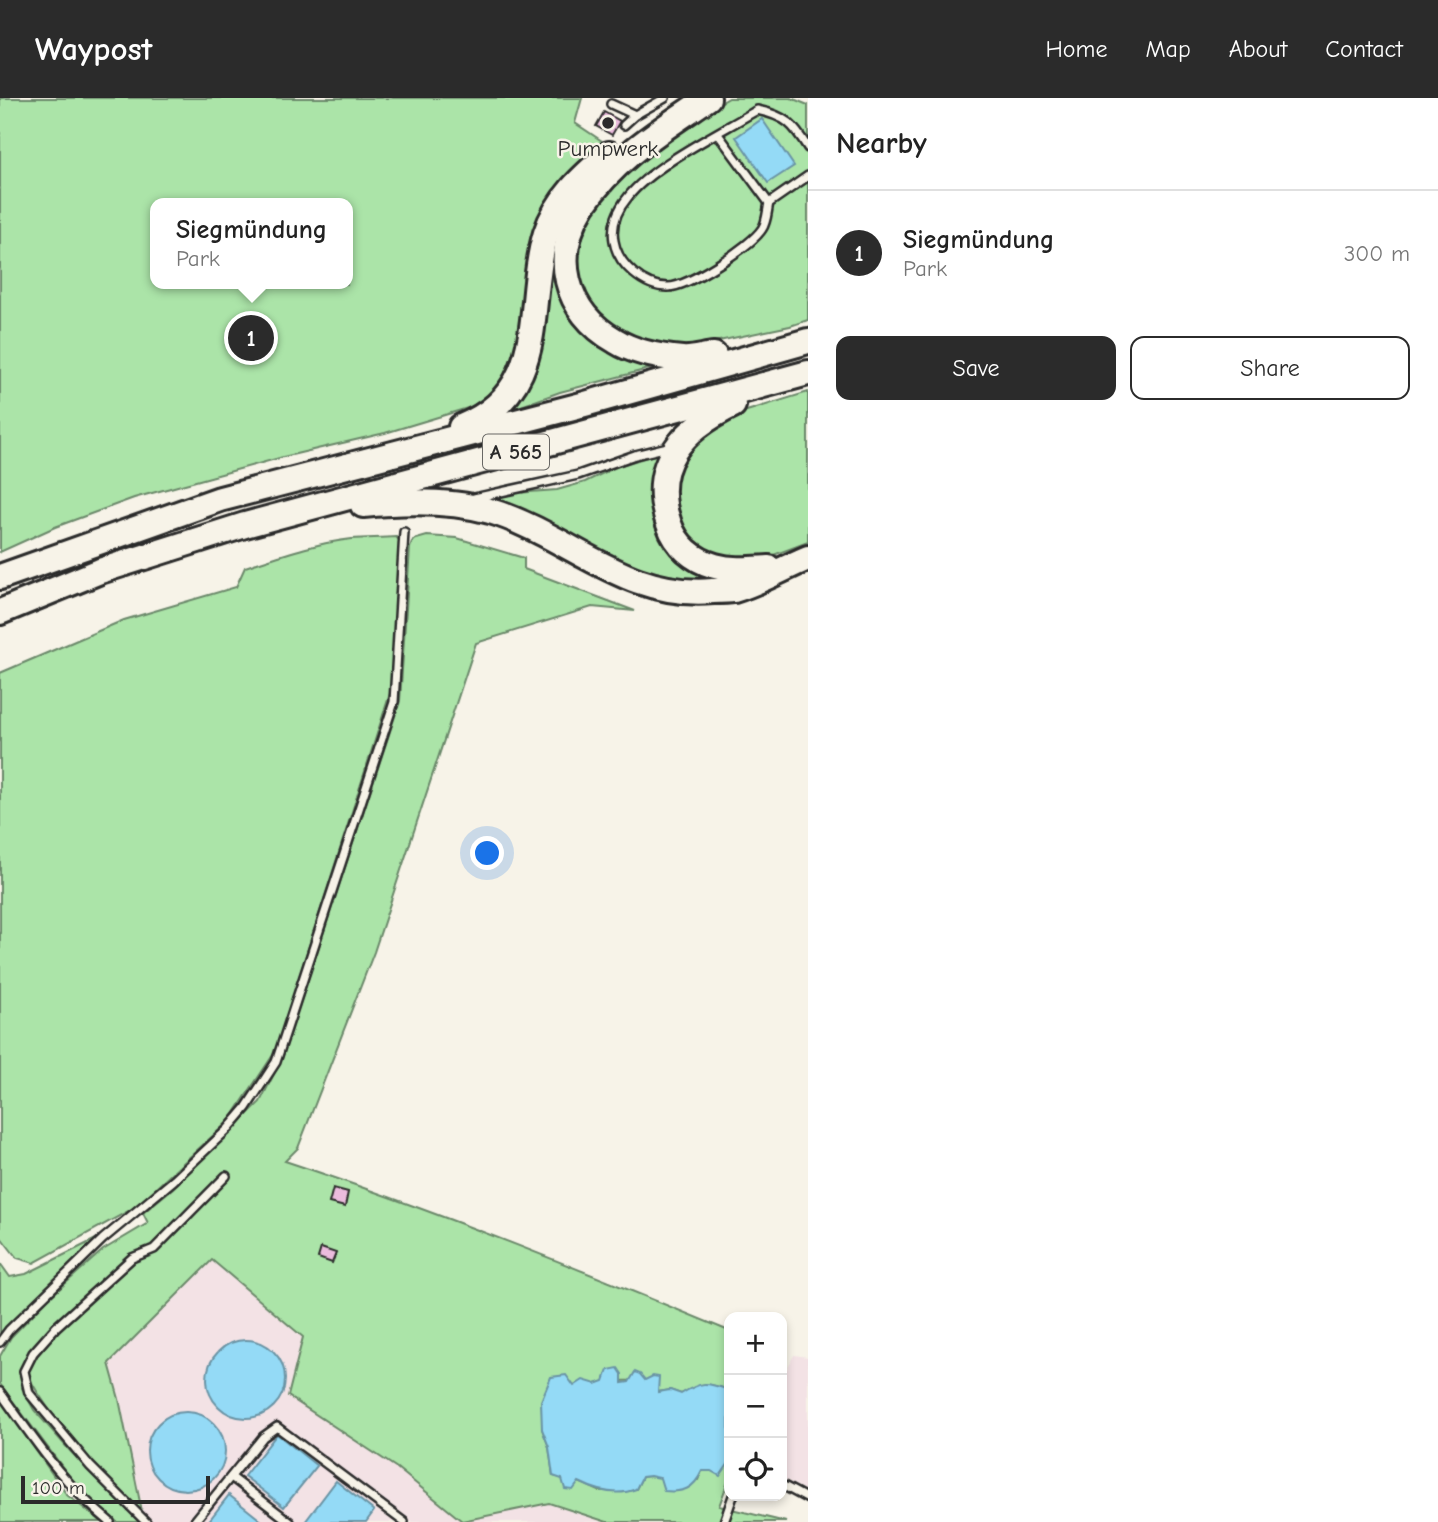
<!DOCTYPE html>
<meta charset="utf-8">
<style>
body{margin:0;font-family:"Comic Neue",sans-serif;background:#f6f6f6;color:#222}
.controls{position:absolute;right:21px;bottom:21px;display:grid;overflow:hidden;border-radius:14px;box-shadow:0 4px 10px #0003}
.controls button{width:63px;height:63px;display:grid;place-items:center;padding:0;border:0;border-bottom:2px solid #e0e0e0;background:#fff;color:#222;font:35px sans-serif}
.scale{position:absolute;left:21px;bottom:18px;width:189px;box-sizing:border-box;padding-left:7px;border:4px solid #2b2b2b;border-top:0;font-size:19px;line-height:24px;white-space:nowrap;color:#2b2b2b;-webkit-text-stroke:5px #f7f3e8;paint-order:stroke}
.you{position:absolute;left:488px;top:756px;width:24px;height:24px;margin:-18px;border:5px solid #fff;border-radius:50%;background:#1a73e8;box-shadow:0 0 0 10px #1a73e833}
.badge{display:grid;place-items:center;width:46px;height:46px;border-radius:50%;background:#2b2b2b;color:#fff;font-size:23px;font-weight:700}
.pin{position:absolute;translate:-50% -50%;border:4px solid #fff;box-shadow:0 2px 7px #0006}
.popup{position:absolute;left:150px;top:100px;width:203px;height:91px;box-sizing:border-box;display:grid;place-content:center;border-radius:14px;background:#fff;filter:drop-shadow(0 2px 5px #0005);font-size:23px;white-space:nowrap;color:#767676}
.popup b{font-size:26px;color:#222}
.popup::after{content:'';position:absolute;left:50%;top:100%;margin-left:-14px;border:14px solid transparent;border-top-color:#fff}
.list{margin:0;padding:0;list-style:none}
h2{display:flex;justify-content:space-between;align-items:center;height:91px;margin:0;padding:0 28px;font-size:30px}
h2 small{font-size:23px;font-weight:400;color:#767676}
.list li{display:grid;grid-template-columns:46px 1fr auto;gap:21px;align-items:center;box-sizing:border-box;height:126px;padding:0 28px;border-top:2px solid #e0e0e0}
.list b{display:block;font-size:26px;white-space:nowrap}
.list p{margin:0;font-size:23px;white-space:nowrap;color:#767676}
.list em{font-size:23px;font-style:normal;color:#767676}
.actions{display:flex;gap:14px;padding:21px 28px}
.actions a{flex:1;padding:16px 0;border:2px solid #2b2b2b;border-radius:14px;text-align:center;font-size:24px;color:#2b2b2b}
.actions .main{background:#2b2b2b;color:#fff}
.icon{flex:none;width:38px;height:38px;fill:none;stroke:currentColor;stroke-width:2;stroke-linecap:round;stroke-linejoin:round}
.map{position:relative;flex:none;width:808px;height:1424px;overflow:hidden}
header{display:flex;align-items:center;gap:42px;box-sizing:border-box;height:98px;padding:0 35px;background:#2b2b2b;color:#fff}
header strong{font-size:33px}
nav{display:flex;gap:38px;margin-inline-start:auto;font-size:24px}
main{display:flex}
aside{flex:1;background:#fff}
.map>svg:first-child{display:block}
.built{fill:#f3e2e5}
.green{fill:#abe4a8;stroke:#6b886a;stroke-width:2;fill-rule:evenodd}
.water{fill:#94daf6;stroke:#6a94a5;stroke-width:2}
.building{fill:#ebbcdd;stroke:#2b2b2b;stroke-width:2}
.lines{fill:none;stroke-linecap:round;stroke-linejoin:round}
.lane-casing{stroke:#2b2b2b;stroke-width:12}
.highway-casing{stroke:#2b2b2b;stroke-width:30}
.lane{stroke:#f7f3e8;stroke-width:7}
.highway{stroke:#f7f3e8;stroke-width:24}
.poi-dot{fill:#2b2b2b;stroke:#f7f3e8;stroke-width:2.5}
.labels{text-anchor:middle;stroke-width:5;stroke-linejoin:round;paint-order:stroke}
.shield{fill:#f7f3e8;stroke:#686764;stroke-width:2}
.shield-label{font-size:21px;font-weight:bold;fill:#2b2b2b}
.poi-label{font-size:23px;fill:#2b2b2b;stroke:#f7f3e8}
</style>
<header>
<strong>Waypost</strong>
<nav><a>Home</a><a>Map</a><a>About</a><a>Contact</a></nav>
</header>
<main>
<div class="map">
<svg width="808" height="1424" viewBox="0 0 808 1424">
<rect width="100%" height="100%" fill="#f7f3e8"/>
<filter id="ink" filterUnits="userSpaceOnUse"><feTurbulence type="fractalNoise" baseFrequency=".0143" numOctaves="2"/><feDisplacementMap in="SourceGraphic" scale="14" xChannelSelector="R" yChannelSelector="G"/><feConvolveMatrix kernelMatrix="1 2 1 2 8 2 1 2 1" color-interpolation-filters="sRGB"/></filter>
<g filter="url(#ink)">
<g class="built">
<path d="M211,1162L303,1239L397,1370L462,1423L549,1405L607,1424H149L143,1419L119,1301L109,1265Z"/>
<path d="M794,1257L808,1259V1394L782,1380V1281Z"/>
</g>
<g class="green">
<path d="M0,0H582L575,25L611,49L584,69L518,254L504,286L481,306L385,335L283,359L134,400L55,429L0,454ZM155,105H347V186H155Z"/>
<path d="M729,0H791L808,7V222L790,228L700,247H656L627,238L601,225L580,194L574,154L592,104L613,83L703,15Z"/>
<path d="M558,141L563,198L660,268L560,294L496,317Z"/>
<path d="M808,294V444L763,461L717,459L695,447L674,418V378L697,344L737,316Z"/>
<path d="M667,353L655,399L726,481L690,484L656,477L484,403L516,395L557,392L585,384L618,368Z"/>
<path d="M427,438L457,440L524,460V471L635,513L592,509L476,545L374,854L298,1050L285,1063C436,1113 582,1172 729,1233V1292C706,1284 702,1284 681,1296L670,1292L658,1294L645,1282C629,1284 611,1281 596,1286L542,1331L549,1349L553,1378L579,1384L599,1393L636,1391L642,1379L650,1378L698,1382L702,1373H711L728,1365L729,1359V1381L719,1408L786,1424H607L549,1405L462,1423L397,1370L288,1298L303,1239L212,1162L109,1265L119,1301L143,1419C102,1375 57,1331 28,1278L22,1290L34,1312L71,1354L140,1424H117L82,1395L0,1286V1258L11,1239L48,1201L103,1152L148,1125L143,1115L173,1090L260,1004L282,960L400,603L410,450L413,442Z"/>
<path d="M396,439L401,444L392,589L275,954L230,1022L134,1110L34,1165L17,1160L0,1138V575L124,522L236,489L245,469C279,458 315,445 352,441C366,440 381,440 396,439Z"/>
<path d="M102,1138L0,1236V1165L10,1179L26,1176Z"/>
<path d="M0,1301L67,1397L102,1424H0Z"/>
</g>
<g class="water">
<path d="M762,21L794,68L768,85L736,39Z"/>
<circle cx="246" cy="1281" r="39"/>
<path d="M618,1270L622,1276V1285L629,1284L635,1274L640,1276L645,1282L653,1278L659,1279L658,1294L670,1292L681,1296C702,1283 705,1284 729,1292V1365L720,1378L711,1373H702C694,1391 683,1395 664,1393L660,1380L650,1378L642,1379L636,1391C617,1399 597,1393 579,1384L573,1392L565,1391L562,1381L553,1378L549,1349L542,1331L541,1303L551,1279L566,1277L574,1288L583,1282L596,1286L604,1283L608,1272Z"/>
<circle cx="186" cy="1353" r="39"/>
<path d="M277,1336L317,1368L284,1409L244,1378Z"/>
<path d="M336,1383L374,1413L366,1424H305Z"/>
<path d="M229,1397L263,1424H208Z"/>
</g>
<g class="building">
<path d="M604,14L620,23L612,37L596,28Z"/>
<path d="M333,1090L348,1094L345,1109L329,1105Z"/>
<path d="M321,1150L336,1155L332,1165L318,1160Z"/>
</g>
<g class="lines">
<g class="lane-casing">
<g id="lane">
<path d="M611,6L635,17L665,0"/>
<path d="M624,27L635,17"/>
<path d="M718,36L769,105"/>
<path d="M808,50C793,26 786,18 757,12C721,34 653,67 628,99C618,111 611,127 614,143C618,167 644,189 668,189C688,189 751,148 762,131C767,124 767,113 769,105L808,78"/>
<path d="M474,400L578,377L635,357L672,348"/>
<path d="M0,1244L9,1232L103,1141L174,1082L228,1031L246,1010L276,964L394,604L404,434"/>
<path d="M0,1294C36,1344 62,1385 110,1424"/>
<path d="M231,1379L290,1424"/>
<path d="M782,1387L808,1401"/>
<path d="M146,1424L90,1368L29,1295L24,1273L33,1255L56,1229L132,1160L154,1151L226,1078"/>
<path d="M194,1424L263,1339L277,1329L404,1424"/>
<path d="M724,1424L733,1398"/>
</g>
</g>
<g class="highway-casing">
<g id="highway">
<path d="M708,0C663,31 614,60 583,107C551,157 564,214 616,243C635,255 660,259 682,261C693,262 704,258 714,257"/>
<path d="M733,307C683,331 648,367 669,426C676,447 693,462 715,468C733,473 750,471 769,470"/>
<path d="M461,329C552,292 524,208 546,135C557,101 583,78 609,56"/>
<path d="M363,407C404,403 450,402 490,413C570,437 624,501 713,493C720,493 728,493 734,492C756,486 786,469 808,460"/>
<path d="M0,479L220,401L585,306L808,243"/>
<path d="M0,514L100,473L245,427L808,275"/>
</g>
</g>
<use href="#lane" class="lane"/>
<use href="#highway" class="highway"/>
</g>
</g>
<circle class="poi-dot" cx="608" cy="25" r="7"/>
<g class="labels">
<rect class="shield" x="483" y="336.5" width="66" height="35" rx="5"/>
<g class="shield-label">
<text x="516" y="361">A 565</text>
</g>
<g class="poi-label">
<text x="608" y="58">Pumpwerk</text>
</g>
</g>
</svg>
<div class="controls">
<button>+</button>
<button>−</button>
<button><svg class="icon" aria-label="locate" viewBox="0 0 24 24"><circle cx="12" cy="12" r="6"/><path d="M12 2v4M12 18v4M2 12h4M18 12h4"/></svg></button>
</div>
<div class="scale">100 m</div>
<div class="you"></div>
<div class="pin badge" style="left:251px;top:240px">1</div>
<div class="popup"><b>Siegmündung</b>Park</div>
</div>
<aside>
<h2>Nearby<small></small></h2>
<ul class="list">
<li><span class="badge">1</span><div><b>Siegmündung</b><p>Park</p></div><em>300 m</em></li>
</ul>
<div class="actions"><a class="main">Save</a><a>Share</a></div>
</aside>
</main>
